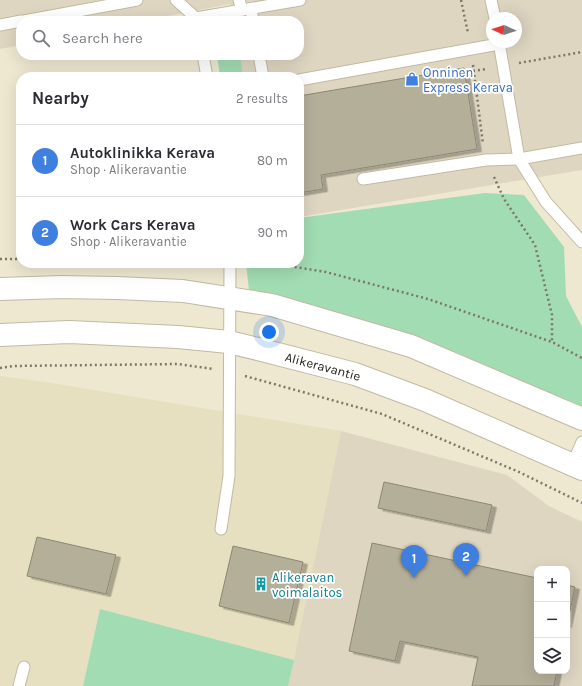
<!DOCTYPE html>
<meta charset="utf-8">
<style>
body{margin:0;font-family:Karla,sans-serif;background:#f7f7f7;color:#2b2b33}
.controls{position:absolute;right:12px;bottom:12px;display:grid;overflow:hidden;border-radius:8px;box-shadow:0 4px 16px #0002}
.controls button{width:36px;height:36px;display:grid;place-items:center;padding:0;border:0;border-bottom:1px solid #e1e1e2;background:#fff;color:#2b2b33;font:20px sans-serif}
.compass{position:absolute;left:486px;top:12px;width:36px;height:36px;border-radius:50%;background:#fff;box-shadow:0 4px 16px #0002;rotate:273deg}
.you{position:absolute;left:269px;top:332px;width:14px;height:14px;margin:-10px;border:3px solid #fff;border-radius:50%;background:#1a73e8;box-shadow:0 0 0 6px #1a73e833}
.badge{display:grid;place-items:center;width:26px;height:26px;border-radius:50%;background:#1e79a7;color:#fff;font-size:13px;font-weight:700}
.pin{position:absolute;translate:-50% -33px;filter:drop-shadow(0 1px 2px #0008)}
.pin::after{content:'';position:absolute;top:21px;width:14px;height:12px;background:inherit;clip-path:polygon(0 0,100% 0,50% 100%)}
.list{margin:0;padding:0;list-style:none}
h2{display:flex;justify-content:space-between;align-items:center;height:52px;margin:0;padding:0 16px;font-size:17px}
h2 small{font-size:13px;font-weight:400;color:#7c7c81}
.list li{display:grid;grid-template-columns:26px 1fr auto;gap:12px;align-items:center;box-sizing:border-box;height:72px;padding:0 16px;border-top:1px solid #e1e1e2}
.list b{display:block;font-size:15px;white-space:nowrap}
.list p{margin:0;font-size:13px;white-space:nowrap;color:#7c7c81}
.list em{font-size:13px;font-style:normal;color:#7c7c81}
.icon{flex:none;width:22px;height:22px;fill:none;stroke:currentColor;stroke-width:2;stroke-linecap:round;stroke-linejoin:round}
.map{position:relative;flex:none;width:582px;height:686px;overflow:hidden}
.search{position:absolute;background:#fff;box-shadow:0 4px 16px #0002;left:16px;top:16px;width:288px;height:44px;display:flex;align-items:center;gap:10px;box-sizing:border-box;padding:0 14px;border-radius:16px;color:#7c7c81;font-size:15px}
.panel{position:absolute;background:#fff;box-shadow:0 4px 16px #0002;left:16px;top:72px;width:288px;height:196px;border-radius:16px}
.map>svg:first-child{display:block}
.commercial{fill:#ded6c1;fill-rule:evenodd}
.built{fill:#e6dfc0}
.green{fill:#a1dcb2}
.building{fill:#b4af99;stroke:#8c8771;filter:url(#shadow)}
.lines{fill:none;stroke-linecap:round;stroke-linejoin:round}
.service-casing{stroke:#c0baa4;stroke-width:13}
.tertiary-casing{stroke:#c0baa4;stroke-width:24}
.path{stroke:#7c7869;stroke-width:2.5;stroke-dasharray:2 3;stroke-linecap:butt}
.service{stroke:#fff;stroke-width:11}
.tertiary{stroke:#fff;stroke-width:22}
.labels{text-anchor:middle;stroke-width:3.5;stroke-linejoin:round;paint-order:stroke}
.shop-label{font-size:13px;fill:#366cbe;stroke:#fff;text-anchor:start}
.street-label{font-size:13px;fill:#1e1c14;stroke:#fff}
.culture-label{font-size:13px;fill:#0d838f;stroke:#fff;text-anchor:start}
</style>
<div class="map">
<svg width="582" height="686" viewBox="0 0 582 686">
<defs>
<filter id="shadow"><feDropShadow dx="4.5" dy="2.5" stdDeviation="0" flood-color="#0004"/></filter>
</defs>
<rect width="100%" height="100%" fill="#eee8d1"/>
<g class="commercial">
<path d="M0,0H582V170L299,217V77H243L239,55H299V21H233L230,4L142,21H21V45L0,49ZM492,18H516V42H492Z"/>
<path d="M341,431L507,475L549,506L582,522V686H288ZM537,569H567V671H537Z"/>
</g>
<path class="built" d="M0,376L45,382L341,431L294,660L100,609L83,686H0Z"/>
<g class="green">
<path d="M217,55H240L243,77H220Z"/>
<path d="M485,193L524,195L564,247L566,296L582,327V406L401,334L249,290L246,263H299V218Z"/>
<path d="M100,609L294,660L288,686H83Z"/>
</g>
<g class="building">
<path d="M464,68L477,149L321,175L323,189L299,193V96Z"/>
<path d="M384,482L492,505L486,531L378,508Z"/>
<path d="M37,537L116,555L106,594L27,576Z"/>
<path d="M372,543L537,578V671H557L554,686H472L478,657L400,641L395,661L349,651Z"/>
<path d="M233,546L303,562L289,623L219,606Z"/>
<path d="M567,585L575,587L567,625Z"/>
</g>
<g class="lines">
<g class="service-casing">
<g id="service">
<path d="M176,0L196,18V21"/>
<path d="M239,0L242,10"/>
<path d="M491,0L495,18"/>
<path d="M251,9L253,21"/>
<path d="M196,18L300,0"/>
<path d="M24,21L137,0"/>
<path d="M0,25L21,21"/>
<path d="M499,42L519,159L546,202L582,242"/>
<path d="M203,55L207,77"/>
<path d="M259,55L263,77"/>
<path d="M299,80L499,44"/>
<path d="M363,179L486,160L519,159L582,148"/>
<path d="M572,465L582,442"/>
<path d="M221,529L229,476L230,263"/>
<path d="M19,686L24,667"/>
</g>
</g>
<g class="tertiary-casing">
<g id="tertiary">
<path d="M0,289L61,287L117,288L183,291L272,305L411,346L582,419"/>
<path d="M0,335L69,332L178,337L229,342L262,350L355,374L425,400L582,469"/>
</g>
</g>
<g class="path">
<path d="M461,0L468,33"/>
<path d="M519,63L582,52"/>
<path d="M473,65L483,144"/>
<path d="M473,71L487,69"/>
<path d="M494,177L504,199L535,245L552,315V342"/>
<path d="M0,259H21"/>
<path d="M270,263L326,272L428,299L552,342L582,358"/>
<path d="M0,368L14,366L178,364L213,369"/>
<path d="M245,376L382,414L519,472L582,503"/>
</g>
<use href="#service" class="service"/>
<use href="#tertiary" class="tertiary"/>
</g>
<defs>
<g id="shop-bare" transform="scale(1.08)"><path d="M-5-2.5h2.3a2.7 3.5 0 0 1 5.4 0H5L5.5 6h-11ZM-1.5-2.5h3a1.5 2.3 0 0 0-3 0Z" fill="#3f7fe0" stroke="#fff" stroke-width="2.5" paint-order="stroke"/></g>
<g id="building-bare" transform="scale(1.08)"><path d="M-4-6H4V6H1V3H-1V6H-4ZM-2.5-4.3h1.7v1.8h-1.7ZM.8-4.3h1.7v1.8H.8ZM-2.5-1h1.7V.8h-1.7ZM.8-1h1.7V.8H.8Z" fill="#0f9aa8" stroke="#fff" stroke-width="2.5" paint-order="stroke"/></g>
</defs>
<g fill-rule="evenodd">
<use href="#shop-bare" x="412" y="79"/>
<use href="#building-bare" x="261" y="584"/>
</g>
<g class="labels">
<g class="shop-label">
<text x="423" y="77">Onninen<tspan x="423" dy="15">Express Kerava</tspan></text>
</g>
<g class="street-label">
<text transform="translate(323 366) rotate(15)" y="5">Alikeravantie</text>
</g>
<g class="culture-label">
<text x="272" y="582">Alikeravan<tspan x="272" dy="15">voimalaitos</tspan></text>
</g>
</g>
</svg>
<div class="controls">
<button>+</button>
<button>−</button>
<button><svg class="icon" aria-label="layers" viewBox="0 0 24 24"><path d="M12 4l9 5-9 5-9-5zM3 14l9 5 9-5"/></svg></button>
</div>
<svg class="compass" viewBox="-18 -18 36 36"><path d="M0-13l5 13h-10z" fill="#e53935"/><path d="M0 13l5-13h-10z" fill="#7c7c81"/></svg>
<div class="you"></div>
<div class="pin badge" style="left:414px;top:578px;background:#3f7fe0">1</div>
<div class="pin badge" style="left:466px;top:576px;background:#3f7fe0">2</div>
<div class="search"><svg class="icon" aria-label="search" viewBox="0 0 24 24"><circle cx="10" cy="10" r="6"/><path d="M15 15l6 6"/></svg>Search here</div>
<section class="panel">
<h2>Nearby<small>2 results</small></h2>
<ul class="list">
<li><span class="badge" style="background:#3f7fe0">1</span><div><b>Autoklinikka Kerava</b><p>Shop · Alikeravantie</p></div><em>80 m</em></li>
<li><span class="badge" style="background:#3f7fe0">2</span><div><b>Work Cars Kerava</b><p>Shop · Alikeravantie</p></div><em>90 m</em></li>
</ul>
</section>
</div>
